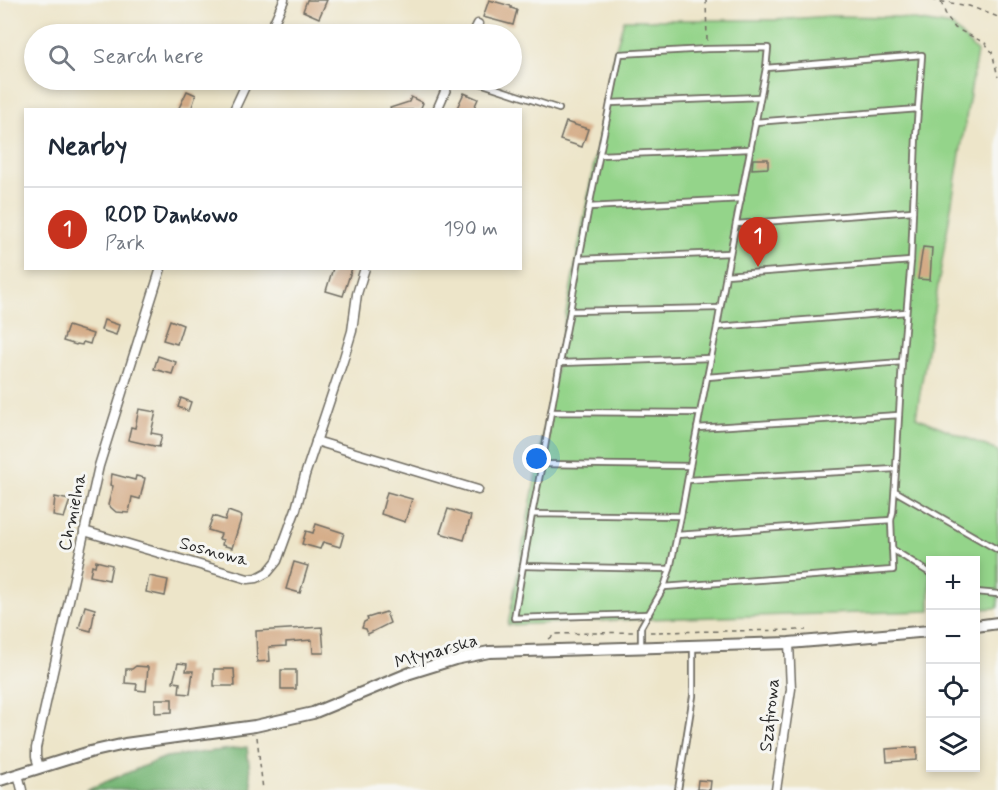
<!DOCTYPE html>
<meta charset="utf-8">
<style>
body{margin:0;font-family:Mynerve,sans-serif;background:#f6f6f7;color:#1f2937}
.controls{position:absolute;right:18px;bottom:18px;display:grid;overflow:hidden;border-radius:0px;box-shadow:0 3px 9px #0003}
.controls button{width:54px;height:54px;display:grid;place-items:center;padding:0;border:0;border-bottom:2px solid #e0e1e3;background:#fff;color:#1f2937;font:30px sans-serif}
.you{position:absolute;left:537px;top:459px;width:21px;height:21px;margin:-15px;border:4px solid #fff;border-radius:50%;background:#1a73e8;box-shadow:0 0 0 9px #1a73e833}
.badge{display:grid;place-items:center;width:39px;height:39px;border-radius:50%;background:#c8321e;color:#fff;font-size:20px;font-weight:700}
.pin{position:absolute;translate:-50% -50px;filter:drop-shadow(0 2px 3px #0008)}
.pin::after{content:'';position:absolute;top:32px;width:21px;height:18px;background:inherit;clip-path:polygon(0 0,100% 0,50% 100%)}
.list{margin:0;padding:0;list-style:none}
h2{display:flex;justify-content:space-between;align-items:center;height:78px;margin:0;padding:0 24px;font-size:26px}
h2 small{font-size:20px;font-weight:400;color:#747a83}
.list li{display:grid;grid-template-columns:39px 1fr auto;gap:18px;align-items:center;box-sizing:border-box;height:84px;padding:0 24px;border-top:2px solid #e0e1e3}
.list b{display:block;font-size:22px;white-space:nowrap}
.list p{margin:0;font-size:20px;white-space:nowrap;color:#747a83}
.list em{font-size:20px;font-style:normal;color:#747a83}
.icon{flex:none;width:33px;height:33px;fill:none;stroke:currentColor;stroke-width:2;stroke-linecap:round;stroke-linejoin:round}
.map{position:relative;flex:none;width:998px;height:790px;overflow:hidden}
.search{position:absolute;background:#fff;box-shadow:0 3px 9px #0003;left:24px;top:24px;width:498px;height:66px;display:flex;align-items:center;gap:15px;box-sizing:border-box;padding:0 21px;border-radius:33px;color:#747a83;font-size:22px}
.panel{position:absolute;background:#fff;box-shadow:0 3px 9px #0003;left:24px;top:108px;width:498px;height:162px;border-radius:0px}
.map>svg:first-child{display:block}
.green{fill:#94d48a;stroke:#60805a;stroke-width:1.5}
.forest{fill:#77b676;stroke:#517050;stroke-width:1.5}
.building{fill:#d4ab86}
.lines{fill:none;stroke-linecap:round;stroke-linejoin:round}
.service-casing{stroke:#6f6c62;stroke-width:8}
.minor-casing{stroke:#6f6c62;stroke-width:11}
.tertiary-casing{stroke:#6f6c62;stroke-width:14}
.path{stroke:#6f6c62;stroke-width:1.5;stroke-dasharray:4.5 4.5;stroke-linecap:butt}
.service{stroke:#fff;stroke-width:4.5}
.minor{stroke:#fff;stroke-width:8}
.tertiary{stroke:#fff;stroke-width:10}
.labels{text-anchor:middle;stroke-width:6;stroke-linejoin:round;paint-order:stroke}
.street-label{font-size:18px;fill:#2b2b2b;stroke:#f6f6f2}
</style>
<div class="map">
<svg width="998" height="790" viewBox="0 0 998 790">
<rect width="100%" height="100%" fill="#f6f6f2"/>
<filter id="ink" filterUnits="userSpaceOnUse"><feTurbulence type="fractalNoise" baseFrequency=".0167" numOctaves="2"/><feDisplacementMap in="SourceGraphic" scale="12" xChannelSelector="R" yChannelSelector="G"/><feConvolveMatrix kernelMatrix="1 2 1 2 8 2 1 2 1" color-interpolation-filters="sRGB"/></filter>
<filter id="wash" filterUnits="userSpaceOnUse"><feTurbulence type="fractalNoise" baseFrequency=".008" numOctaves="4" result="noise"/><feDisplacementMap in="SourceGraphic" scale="24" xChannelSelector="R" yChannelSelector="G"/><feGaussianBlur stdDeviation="1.35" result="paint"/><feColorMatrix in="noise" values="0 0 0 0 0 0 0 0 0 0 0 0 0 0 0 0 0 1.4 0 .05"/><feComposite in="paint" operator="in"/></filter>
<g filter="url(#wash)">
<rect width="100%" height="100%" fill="#ede5c9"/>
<path class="green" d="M830,16L896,17L952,26L977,52L916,417L998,451V608L976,609V560H930V611L646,619L508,625L588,196L615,52L624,20H776Z"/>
<path class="forest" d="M247,747L252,790H86L166,757Z"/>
<g id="blocks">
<g class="building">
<path d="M307,0H327L319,18L303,11Z"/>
<path d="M489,0L511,6V8L517,10L513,25L483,17Z"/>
<path d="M187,91L196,95L191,110H178Z"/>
<path d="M464,93L478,99L473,110H456Z"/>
<path d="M411,97L423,103L420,110H390V108L409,102Z"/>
<path d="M566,122L588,129L582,147L560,140Z"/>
<path d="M753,159H768V168L752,169Z"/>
<path d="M923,247L932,248L930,280L918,279Z"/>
<path d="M333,268H352L343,296L326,291Z"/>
<path d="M104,320L119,325L116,335L101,330Z"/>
<path d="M170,320L183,325L177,344L163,340Z"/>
<path d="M68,326L93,334L90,344L83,342L82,345L77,344L76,345L63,341Z"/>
<path d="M158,356L176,362L172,374L154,369Z"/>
<path d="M181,398L191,402L188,411L178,407Z"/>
<path d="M139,409L156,412L151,433L162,435L159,447L128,440L131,427L135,428Z"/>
<path d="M112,474L135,480L136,476L145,478L140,499L132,497L129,513L116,512L108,505L113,486L110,485Z"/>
<path d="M387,492L412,499L405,522L381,514Z"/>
<path d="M55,497L70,500L64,518L53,516Z"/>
<path d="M448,509L471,516L464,540L440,533Z"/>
<path d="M228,511L242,516L232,548L222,545L223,540L219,539L221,534L208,530L213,516L225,520Z"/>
<path d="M316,524L344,533L340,547L323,542L320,549L302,544L306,531L313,533Z"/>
<path d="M96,561L112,565L109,580L90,576L92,565L95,566Z"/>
<path d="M294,562L308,566L300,593L286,589Z"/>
<path d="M149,576L168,580L165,596L146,592Z"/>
<path d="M85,606L95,609L91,631L79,628Z"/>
<path d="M386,612L390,623L368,634L366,629L362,628L364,622L368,620L367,618Z"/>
<path d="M322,627L324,653H313L312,640L286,642V646L269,647L270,661L257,662L256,631Z"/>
<path d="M178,663L187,664L186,671H193L190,694L179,693L180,683L173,682Z"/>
<path d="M136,666L148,667L146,691L136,690L137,684L125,683L126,669H132Z"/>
<path d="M214,669H234L235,686H214Z"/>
<rect x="281" y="670" width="15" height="19"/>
<path d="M155,699H172V712L155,713Z"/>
<path d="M917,747V760L887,762L886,749Z"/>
<path d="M698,780L711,781L710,790L697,789Z"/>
</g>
</g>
</g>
<g filter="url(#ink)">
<use href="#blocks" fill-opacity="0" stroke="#6f6c62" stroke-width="1.5"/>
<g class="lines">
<g class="service-casing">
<g id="service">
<path d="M471,80L559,109"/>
<path d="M610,103L760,97"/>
<path d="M755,122L918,109"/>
<path d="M600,155L750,149"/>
<path d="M589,207L620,54L707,49L768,48L766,68L922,55L916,136L911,261"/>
<path d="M736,224L913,211"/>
<path d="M730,253L579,259L589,207L741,199"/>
<path d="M726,275L766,68"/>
<path d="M570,311L579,259"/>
<path d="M711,358L717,327"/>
<path d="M902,362L911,261L726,275L717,327L906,312"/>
<path d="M707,377L902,362L899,415"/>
<path d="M551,412L560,363"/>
<path d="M690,466L700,413"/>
<path d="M688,480L896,469L899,415L697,428"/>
<path d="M895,491L998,550"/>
<path d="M532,514L542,464"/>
<path d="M891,520L893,512L896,469"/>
<path d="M677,535L891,520L893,570L664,587L670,569L523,566L532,514L681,516L690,466L542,464L551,412L700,413L711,358L560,363L570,311L720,308"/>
<path d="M892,549L930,573"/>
<path d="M523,566L514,618L649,614"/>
<path d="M670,569L681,516"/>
<path d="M976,592L998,594"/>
<path d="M641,647V627L664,587"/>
<path d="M678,790L693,696V646"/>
</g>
</g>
<g class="minor-casing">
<g id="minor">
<path d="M272,27L284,0"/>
<path d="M269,34L272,27L295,34"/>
<path d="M473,34L478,24"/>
<path d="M234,110L248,80"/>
<path d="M437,110L450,80"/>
<path d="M316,441L478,490"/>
<path d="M84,531L248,579L257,578L268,572L277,561L296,509L305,475L343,361L352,331L357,294L365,268"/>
<path d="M39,767L36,757V748L99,466L161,268"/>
<path d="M18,774L22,790"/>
<path d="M776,790L791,689L789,643"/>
</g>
</g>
<g class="tertiary-casing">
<g id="tertiary">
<path d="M976,626L998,623"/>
<path d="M0,780L90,752L125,744L255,726L313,713L410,673L455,659L489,652L789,643L930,631"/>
</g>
</g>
<g class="path">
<path d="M706,0L707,41"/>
<path d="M932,0L969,6L998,17"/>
<path d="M941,2L946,15L955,28L985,43L992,52L998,77"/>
<path d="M650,632L806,630"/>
<path d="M549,639L556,634L633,632"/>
<path d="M257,737L263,790"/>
</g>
<use href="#service" class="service"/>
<use href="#minor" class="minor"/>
<use href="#tertiary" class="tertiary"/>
</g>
</g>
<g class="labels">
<g class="street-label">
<text transform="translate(72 512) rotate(-78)" y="6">Chmielna</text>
<text transform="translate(214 551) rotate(15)" y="6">Sosnowa</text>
<text transform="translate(436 651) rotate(-16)" y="6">Młynarska</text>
<text transform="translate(769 715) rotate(-84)" y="6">Szafirowa</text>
</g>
</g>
</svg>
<div class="controls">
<button>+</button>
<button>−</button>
<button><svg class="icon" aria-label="locate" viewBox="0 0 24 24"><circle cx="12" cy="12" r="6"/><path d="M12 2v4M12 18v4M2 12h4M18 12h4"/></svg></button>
<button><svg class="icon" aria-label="layers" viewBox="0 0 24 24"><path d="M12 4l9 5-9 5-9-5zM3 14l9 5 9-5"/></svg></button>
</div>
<div class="you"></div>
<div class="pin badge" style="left:758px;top:267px">1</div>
<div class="search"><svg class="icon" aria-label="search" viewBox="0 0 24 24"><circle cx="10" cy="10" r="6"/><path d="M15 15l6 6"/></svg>Search here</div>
<section class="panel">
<h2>Nearby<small></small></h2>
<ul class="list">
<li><span class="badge">1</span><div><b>ROD Dankowo</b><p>Park</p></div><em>190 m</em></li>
</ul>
</section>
</div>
